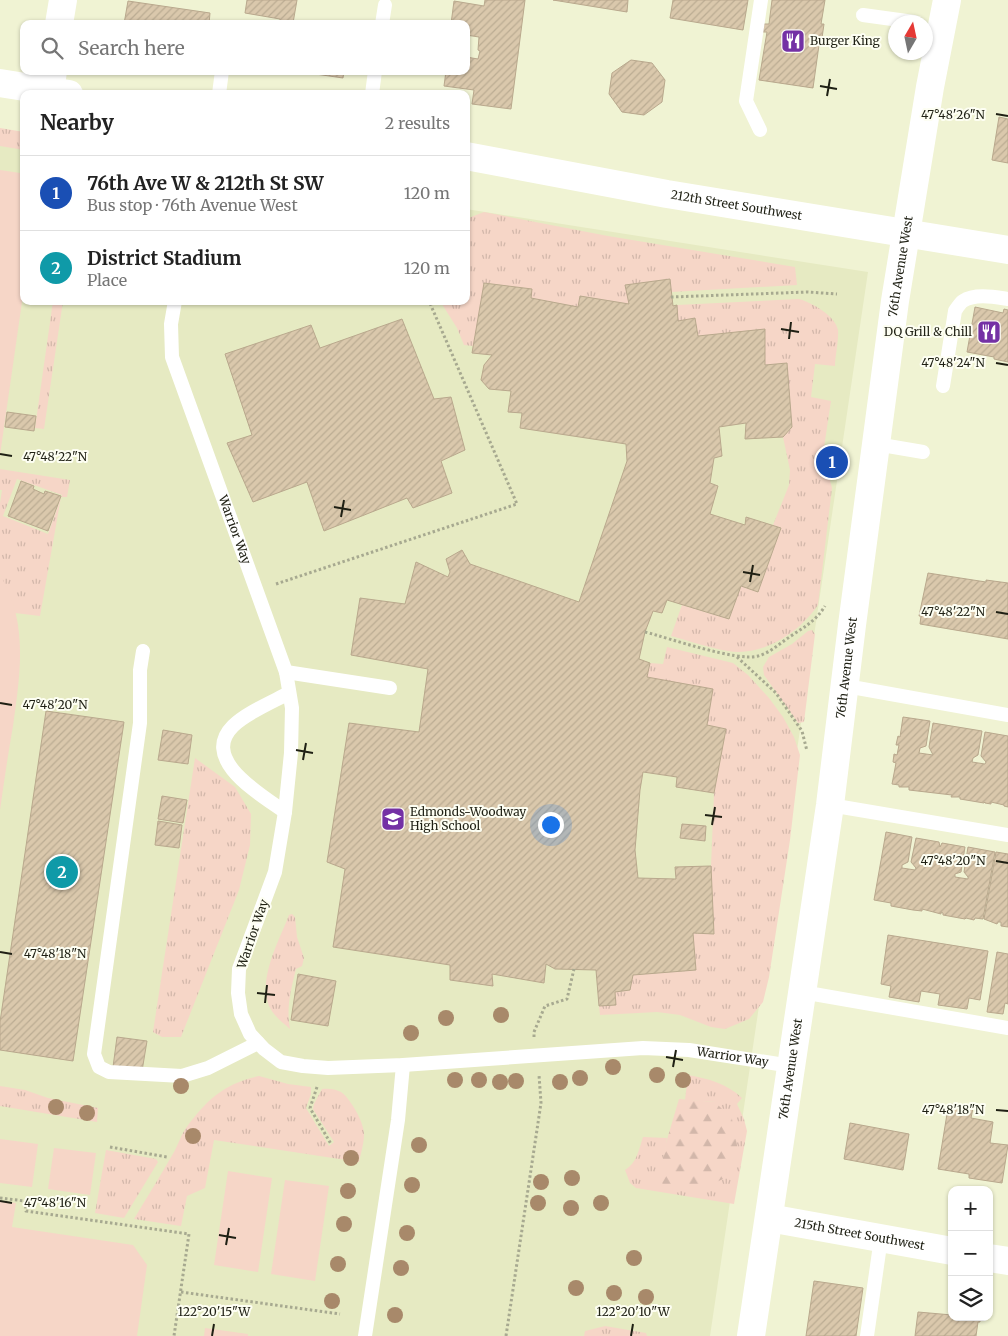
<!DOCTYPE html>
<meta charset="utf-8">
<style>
body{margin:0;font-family:Merriweather,serif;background:#f6f6f6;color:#222}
.controls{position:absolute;right:15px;bottom:15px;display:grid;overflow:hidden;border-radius:10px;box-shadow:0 1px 4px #0004}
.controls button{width:45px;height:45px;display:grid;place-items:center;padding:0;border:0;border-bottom:1px solid #e0e0e0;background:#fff;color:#222;font:25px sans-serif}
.compass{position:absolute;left:888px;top:15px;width:45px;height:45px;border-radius:50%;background:#fff;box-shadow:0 1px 4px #0004;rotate:9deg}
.you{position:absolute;left:550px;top:824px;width:18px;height:18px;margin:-12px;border:4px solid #fff;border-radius:50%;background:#1a73e8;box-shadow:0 0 0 8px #1a73e833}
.badge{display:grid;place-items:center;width:32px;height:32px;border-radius:50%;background:#111827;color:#fff;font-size:16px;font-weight:700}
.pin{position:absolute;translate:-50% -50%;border:2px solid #fff;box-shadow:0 1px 5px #0006}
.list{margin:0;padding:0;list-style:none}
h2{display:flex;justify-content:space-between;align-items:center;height:65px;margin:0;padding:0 20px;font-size:21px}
h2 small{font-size:16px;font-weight:400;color:#767676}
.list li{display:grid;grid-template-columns:32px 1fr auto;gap:15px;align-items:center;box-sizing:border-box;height:75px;padding:0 20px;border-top:1px solid #e0e0e0}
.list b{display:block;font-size:19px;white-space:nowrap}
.list p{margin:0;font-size:16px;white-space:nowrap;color:#767676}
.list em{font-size:16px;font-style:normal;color:#767676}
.icon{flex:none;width:28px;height:28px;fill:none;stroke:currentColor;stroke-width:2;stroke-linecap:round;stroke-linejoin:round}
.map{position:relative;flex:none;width:1008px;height:1336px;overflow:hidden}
.search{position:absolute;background:#fff;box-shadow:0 1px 4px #0004;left:20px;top:20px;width:450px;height:55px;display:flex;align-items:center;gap:12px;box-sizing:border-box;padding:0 18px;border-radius:10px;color:#767676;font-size:19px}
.panel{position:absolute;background:#fff;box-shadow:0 1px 4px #0004;left:20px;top:90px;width:450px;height:215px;border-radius:10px}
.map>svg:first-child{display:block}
.built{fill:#e6eac2}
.grass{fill:url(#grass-tufts);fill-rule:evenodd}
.forest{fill:url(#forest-firs)}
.pitch{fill:#f6d6c7}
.building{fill:url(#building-hatch);stroke:#b9a88d}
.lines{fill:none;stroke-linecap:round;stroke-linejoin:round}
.path{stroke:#a7a990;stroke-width:3;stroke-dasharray:2.5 2.5;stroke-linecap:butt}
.lane{stroke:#fff;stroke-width:14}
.street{stroke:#fff;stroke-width:28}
.secondary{stroke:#fff;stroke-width:28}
.tree{fill:#a8896a}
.ticks{fill:none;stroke:#1f2014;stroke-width:2}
.labels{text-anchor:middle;stroke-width:4;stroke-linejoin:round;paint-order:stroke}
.poi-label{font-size:12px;fill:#1f2014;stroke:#fdfef2;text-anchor:start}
.street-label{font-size:12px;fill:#1f2014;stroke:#fdfef2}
.ticks-label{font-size:12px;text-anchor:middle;fill:#1f2014;stroke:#fdfef2;stroke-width:4;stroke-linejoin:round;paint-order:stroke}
</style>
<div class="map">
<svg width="1008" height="1336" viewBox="0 0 1008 1336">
<defs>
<pattern id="grass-tufts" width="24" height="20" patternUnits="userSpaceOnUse" patternTransform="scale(1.25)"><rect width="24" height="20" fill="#f6d6c7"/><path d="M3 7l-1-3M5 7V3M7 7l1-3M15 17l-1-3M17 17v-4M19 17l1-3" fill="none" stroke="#d2b7aa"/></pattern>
<pattern id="forest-firs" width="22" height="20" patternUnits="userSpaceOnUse" patternTransform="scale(1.25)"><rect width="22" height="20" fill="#f6d6c7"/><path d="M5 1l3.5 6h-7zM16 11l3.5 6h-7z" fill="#d2b7aa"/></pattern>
<pattern id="building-hatch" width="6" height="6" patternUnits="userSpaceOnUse" patternTransform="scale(1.25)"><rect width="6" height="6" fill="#dac8ac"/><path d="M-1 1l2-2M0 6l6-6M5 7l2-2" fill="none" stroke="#bbac93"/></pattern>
</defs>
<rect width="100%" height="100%" fill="#f0f3d3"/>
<path class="built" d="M0,136L24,139V301H466V209L868,272L710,1336H0Z"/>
<g class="grass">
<path d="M0,128L24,132V150L0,146Z"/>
<path d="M484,212L608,236L795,267L797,285L671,292L669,279L626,285L629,304L580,296L578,307L531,298V289L485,283L473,346L464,345L457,328L440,301H466V219Z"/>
<path d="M799,299C812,303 835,315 838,330C839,339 835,357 835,366L815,364L811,397L831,401L823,454L832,488L818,605C799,633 762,657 728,651C709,648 690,641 671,636L682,605L729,619L741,586L758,592L781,528L773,525L789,485L790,470L783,437L792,427L787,363L765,365V329L698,336L695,318L678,321L677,305Z"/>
<path d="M53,301H63L44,429L35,428Z"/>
<path d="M0,469L70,480L67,497H61L40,616L15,613L13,605L0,575V503L2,490H0ZM17,479L62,495L48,534L3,516Z"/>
<path d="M812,630L815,634L804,722L798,723L764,675L763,667L769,657L792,644L808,631Z"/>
<path d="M667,647L733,663L748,675L769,698L783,717L794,737L800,755L790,840L769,977L763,1002L749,1019L725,1029L711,1027L680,1015L657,1012L600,1015L599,1006L616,1005L615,992L630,990L633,975L696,970L693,933L714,934L711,866L714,793L726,729L707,725L647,677L650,663L663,664Z"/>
<path d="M195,758L235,787L251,814L250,845L239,890L181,1037H162L153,1032Z"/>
<path d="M292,914L295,917L297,937L304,958L302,966L296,969C291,989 286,1009 290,1029C282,1022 273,1015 269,1006C258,978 279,941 289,915Z"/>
<path d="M688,1075C709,1079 726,1083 742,1098L737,1104L744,1119L747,1131L734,1204L636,1188L630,1183L625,1170C637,1163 639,1149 643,1137L667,1138L661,1183L715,1102L685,1100Z"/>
<path d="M259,1076L288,1084L311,1087V1094L306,1108L329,1146L334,1142L313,1109L314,1104L322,1089C328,1088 336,1089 341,1092C351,1099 364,1123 364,1134C364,1143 361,1153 359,1162L214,1140L205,1188L187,1196L181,1226L134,1219C147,1197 161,1175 174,1152C178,1145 181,1135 186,1128C206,1100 225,1083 259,1076Z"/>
<path d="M0,1086L25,1090L48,1098L98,1108L97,1122L0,1106Z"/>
<path d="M106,1150L156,1159L158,1162L124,1218L95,1213Z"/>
<path d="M605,1326L646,1333L647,1336H584L585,1331Z"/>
</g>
<path class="forest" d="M679,1099L715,1102L732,1119L739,1156L723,1179L695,1192L660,1183L666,1143Z"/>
<g class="pitch">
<path d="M0,170L20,173L24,178V288L0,455Z"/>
<path d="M0,575C29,622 20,675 13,726C8,754 4,782 0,810Z"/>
<path d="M0,1139L38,1144L32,1187L0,1183Z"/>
<path d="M54,1148L96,1153L90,1195L48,1189Z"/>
<path d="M228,1171L272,1178L258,1272L214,1265Z"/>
<path d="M285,1180L329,1186L315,1281L271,1274Z"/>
<path d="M0,1201L16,1203L12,1227L133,1245L147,1265L137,1336H0Z"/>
<path d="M205,1328L248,1334V1336H204Z"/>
</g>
<g class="building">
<path d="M247,0H297L293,23L280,21V19L245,13Z"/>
<path d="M485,0H525L511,109L472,104L474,90L444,86L446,71H466V57L478,59L480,51L478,50L479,37L466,35V24H451L454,1L484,6Z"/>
<path d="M553,0H628L627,12Z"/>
<path d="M673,0H748L743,30L670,18Z"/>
<path d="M772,0H825L821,24H824L822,38L819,45L813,88L759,80L767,32H763L764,24H769Z"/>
<path d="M128,1L210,13L209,24H124Z"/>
<path d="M631,60L652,63L665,80L662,102L644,115L622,112L609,94L612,73Z"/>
<path d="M295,71H344L343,78Z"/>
<path d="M999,117L1008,119V163L992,160Z"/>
<path d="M670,279L673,306L677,305L678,321L695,318L698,336L765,329V365L787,363L792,427L783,437L745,439L746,423L719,427L722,456L714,458L710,483L718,486L710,514L745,525L746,517L781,528L758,592L741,586L729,619L667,600L662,613L653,611L645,632L639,659L650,663L647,677L713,689L707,725L726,729L714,793L676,787L677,777L643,772L640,790L635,850L638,878L676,879L675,867L711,866L714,934L693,933L696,970L633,975L630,990L615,992L616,1005L599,1006L596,970L555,969L546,964L544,983L492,974L493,986L450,980V965L333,947L345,869L327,862L349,723L419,732L428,669L351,655L360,598L405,604L416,562L448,577L450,572L446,559L462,550L470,564L579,602L627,461L626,444L520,428L522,413L508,412L511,391L489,389L481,380L484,365L492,355L472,353L484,283L532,289L531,298L578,307L580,296L629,304L625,285Z"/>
<path d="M975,307L1003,313L1004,309L1008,310V362L994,359V357L967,352Z"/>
<path d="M402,319L434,399L451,397L465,450L441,461L452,493L413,508L407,498L324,531L307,482L253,502L227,443L252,435L225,354L311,325L320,348Z"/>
<path d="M7,412L36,416L34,431L5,427Z"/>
<path d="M21,481L34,486L33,489L44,494L45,491L61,496L48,531L8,516Z"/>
<path d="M928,573L986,582V580L1008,583V639L920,624L921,616H919Z"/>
<path d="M46,711L124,722L73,1061L0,1050V1022Z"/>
<path d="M903,717L930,721L926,746L920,748L919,753L933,755L929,747L933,723L982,731L978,755L973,758L972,762L985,764L986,762L981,756L985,732L1008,736V807L1004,806V805L991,802V804L985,803V802L984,803L960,799V797H951L952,795L909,790V787H899V785L892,784L896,763L893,762L894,754L897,755L899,745H896L898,736L900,737Z"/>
<path d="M163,730L192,735L188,764L158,760Z"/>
<path d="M162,796L187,800L183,823L158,819Z"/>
<path d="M158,821L182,825L179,848L155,845Z"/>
<path d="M682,824L706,826L705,841L680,838Z"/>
<path d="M886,832L912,837L908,862L902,865V868L915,870L916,868L911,862L916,838L939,842L940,847L942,843L965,847L961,872L955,874V877L968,879V877L964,872L968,847L995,852L983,919L975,918L974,920L966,918L965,919L943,915V913L941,912V914L922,909V911L913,910L891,906V903L874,900Z"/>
<path d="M996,852L1008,854V927L1001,926V922H998L997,924L984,919Z"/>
<path d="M888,935L988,951L980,1000L969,998L967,1009L938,1005L940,994L921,991L919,1002L889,997L891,986L881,984Z"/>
<path d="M997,952L1008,954V1004L1005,1003L1003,1014L987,1012Z"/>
<path d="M298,974L336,981L328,1026L291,1020Z"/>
<path d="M117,1037L147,1041L142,1071L113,1067Z"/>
<path d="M951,1104L973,1108L971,1118L993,1122L990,1143L1008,1145L1002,1183L969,1178V1174L938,1169L947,1114L949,1115Z"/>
<path d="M850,1123L909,1134L903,1170L844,1159Z"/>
<path d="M814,1281L863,1288L856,1336H806Z"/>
<path d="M918,1312L952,1315V1317L980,1319V1322H978L976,1336H915Z"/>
</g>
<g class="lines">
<g class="path">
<path d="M671,297L808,292L837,294"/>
<path d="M276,584L517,504L429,301"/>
<path d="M645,632C669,638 737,662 758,656C770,653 780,643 791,636C804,627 816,621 825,606"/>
<path d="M737,657L776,693L802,731L807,751"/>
<path d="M534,1037V1032L545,1006L567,999L574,969"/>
<path d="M317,1087L310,1108L331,1144"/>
<path d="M110,1147L167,1157"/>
<path d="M0,1198L25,1201L26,1211L189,1234L174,1336"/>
<path d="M181,1292L340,1314"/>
<path d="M506,1336L541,1103L539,1075"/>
</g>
<g class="lane">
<path d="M863,15L914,22"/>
<path d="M382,24L385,5"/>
<path d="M219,94L222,71"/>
<path d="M372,94L375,71"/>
<path d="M760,130L746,101L761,0"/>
<path id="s1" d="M175,301L171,324L172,357L286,672L292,708L291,753L285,812L275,872L239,969L238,993L241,1014L250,1034L264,1049L281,1062L303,1066L328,1068L403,1065L643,1048L689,1050L791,1066"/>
<path d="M943,386L955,311C957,308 960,303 963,301C975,293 995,297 1008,299"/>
<path d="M876,444L923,452"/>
<path d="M143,651L140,670V723L94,1054L99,1067L109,1072L182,1076L208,1068L258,1043"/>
<path d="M286,672L390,688"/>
<path d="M846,686L1008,715"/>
<path d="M830,805L1008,835"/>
<path d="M285,812C262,795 199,760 233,726C246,713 272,702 289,693"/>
<path d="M802,992L1008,1028"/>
<path d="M365,1336L398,1120L403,1065"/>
<path d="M867,1336L881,1238"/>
</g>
<g class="street">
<path d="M59,24L63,0"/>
<path d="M50,91L53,71"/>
<path id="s2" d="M769,1218L952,1251"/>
<path d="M989,1258L1008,1261"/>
</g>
<g class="secondary">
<path d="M0,83L69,94"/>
<path id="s3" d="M466,156L667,194L1008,250"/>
<path id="s4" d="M751,1336L830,805L852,625L895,301L930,87L947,0"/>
</g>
</g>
<g class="tree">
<circle cx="501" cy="1015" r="8"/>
<circle cx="446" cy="1018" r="8"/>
<circle cx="411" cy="1033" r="8"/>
<circle cx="613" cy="1067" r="8"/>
<circle cx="657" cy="1075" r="8"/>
<circle cx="580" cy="1078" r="8"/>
<circle cx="455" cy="1080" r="8"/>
<circle cx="479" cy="1080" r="8"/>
<circle cx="683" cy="1080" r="8"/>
<circle cx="516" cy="1081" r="8"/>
<circle cx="500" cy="1082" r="8"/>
<circle cx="560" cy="1082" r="8"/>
<circle cx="181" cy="1086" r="8"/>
<circle cx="56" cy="1107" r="8"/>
<circle cx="87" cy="1113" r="8"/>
<circle cx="193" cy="1136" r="8"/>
<circle cx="419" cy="1145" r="8"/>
<circle cx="351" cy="1158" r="8"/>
<circle cx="572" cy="1178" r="8"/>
<circle cx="541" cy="1182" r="8"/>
<circle cx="412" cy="1185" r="8"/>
<circle cx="348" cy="1191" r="8"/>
<circle cx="538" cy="1203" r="8"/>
<circle cx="601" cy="1203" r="8"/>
<circle cx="571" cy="1208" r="8"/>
<circle cx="344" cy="1224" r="8"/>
<circle cx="407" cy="1233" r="8"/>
<circle cx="634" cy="1258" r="8"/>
<circle cx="338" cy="1264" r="8"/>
<circle cx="401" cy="1268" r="8"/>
<circle cx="576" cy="1288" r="8"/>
<circle cx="614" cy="1293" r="8"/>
<circle cx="646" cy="1297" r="8"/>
<circle cx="332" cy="1301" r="8"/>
<circle cx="395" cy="1315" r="8"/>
</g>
<path class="ticks" d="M820,86L837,89M827,96L830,79M996,114L1008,116M781,329L799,332M789,339L791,322M996,363L1008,365M0,454L12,456M334,507L351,510M341,517L344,500M743,572L760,575M750,582L753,565M996,612L1008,614M0,703L12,705M296,750L313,753M303,760L306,743M705,815L722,817M712,825L715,807M996,861L1008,863M0,952L12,954M257,993L275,995M265,1003L267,985M666,1057L683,1060M673,1067L676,1050M996,1110L1008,1111M0,1201L12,1203M219,1235L236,1238M226,1245L229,1228M212,1336L214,1324M631,1336L633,1324"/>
<defs>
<g id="restaurant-square" transform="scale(1.25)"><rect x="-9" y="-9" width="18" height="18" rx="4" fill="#7431a5" stroke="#fdfef2"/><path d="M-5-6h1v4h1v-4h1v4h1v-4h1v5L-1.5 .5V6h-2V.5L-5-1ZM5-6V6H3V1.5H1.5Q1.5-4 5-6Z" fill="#fff"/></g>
<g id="school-square" transform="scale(1.25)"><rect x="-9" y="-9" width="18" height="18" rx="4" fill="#7431a5" stroke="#fdfef2"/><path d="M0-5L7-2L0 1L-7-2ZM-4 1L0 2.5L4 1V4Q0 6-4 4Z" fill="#fff"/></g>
</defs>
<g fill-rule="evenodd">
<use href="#restaurant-square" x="793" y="41"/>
<use href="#restaurant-square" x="989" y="332"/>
<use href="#school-square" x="393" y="819"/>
</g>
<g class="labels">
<g class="poi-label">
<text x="810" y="45">Burger King</text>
<text x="972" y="336" text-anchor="end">DQ Grill &amp; Chill</text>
<text x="410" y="816">Edmonds-Woodway<tspan x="410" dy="14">High School</tspan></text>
</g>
<g class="street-label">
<text dy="4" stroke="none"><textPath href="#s3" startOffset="275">212th Street Southwest</textPath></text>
<text dy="4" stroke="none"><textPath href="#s4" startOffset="1080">76th Avenue West</textPath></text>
<text dy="4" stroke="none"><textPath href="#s1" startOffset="240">Warrior Way</textPath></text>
<text dy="4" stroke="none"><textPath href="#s4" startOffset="675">76th Avenue West</textPath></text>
<text transform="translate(253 934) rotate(-71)" y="4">Warrior Way</text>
<text dy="4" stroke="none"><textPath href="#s1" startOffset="1259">Warrior Way</textPath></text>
<text dy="4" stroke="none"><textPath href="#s4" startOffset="270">76th Avenue West</textPath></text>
<text dy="4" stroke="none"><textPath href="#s2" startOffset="92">215th Street Southwest</textPath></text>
</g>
</g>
<g class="ticks-label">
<text x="953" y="119">47°48'26"N</text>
<text x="953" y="367">47°48'24"N</text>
<text x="55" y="461">47°48'22"N</text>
<text x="953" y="616">47°48'22"N</text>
<text x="55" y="709">47°48'20"N</text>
<text x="953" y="865">47°48'20"N</text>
<text x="55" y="958">47°48'18"N</text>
<text x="953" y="1114">47°48'18"N</text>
<text x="55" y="1207">47°48'16"N</text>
<text x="214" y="1316">122°20'15"W</text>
<text x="633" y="1316">122°20'10"W</text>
</g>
</svg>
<div class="controls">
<button>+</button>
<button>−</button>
<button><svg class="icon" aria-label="layers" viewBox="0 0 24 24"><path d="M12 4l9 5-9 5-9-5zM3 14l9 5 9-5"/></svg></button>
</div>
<svg class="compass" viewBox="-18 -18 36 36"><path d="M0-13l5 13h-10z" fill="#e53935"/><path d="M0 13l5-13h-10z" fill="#767676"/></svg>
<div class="you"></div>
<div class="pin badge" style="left:832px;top:462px;background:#1a4fb4">1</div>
<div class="pin badge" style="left:62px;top:872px;background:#0f9aa8">2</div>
<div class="search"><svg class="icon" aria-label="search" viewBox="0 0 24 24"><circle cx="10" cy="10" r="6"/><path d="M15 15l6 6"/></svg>Search here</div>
<section class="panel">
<h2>Nearby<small>2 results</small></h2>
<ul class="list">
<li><span class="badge" style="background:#1a4fb4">1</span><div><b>76th Ave W &amp; 212th St SW</b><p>Bus stop · 76th Avenue West</p></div><em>120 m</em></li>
<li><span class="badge" style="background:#0f9aa8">2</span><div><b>District Stadium</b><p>Place</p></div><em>120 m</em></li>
</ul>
</section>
</div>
